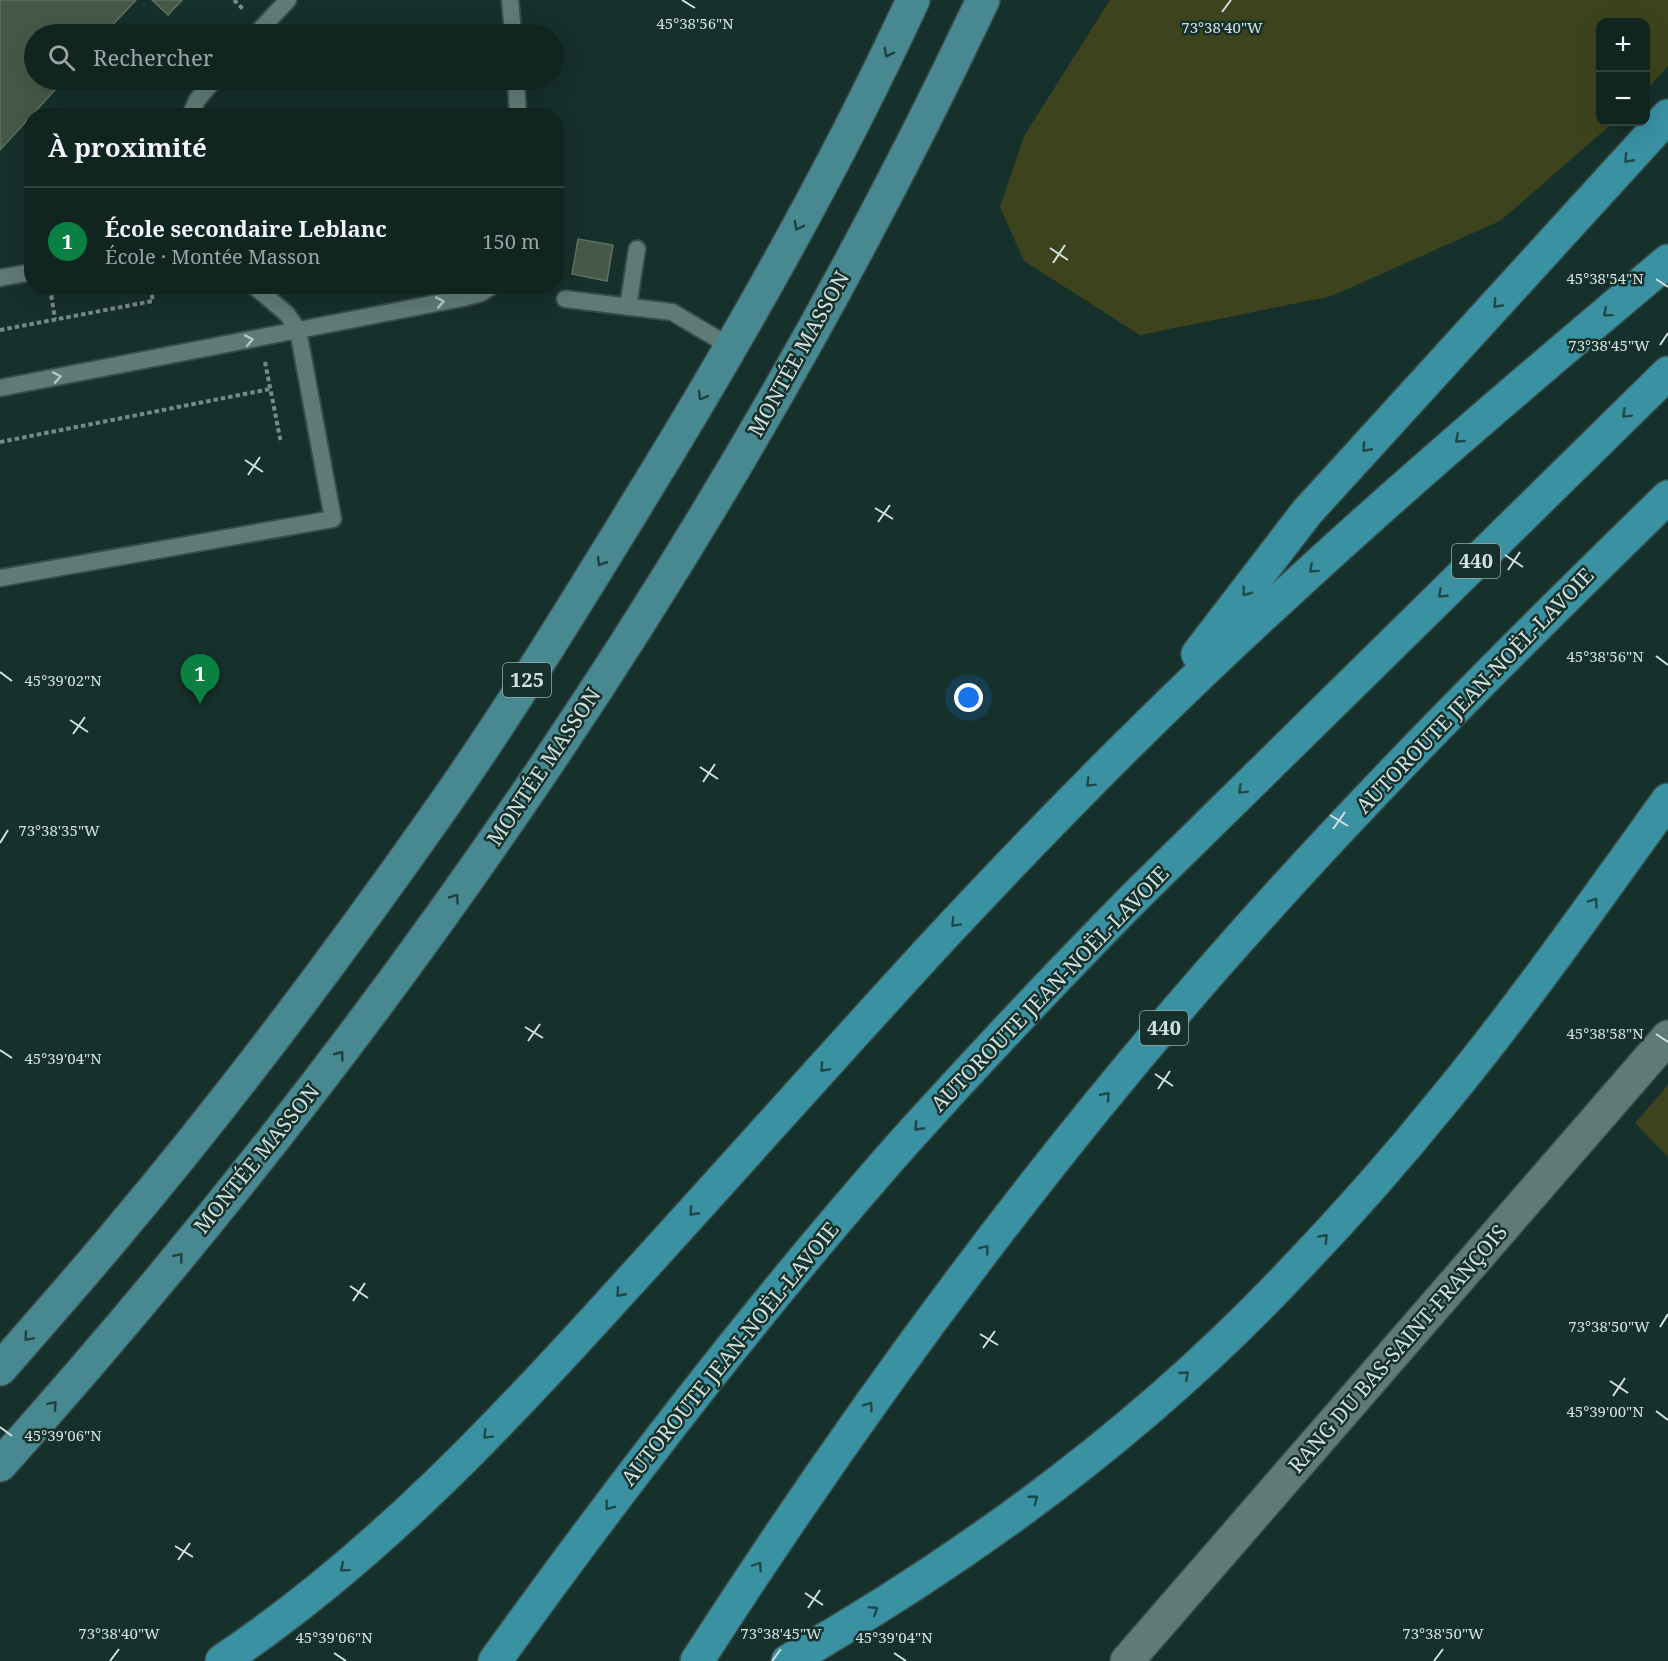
<!DOCTYPE html>
<html lang="fr">
<meta charset="utf-8">
<style>
body{margin:0;font-family:"Noto Serif",serif;background:#1e302d;color:#f1f3f6}
.controls{position:absolute;right:18px;top:18px;display:grid;overflow:hidden;border-radius:12px;box-shadow:0 6px 24px #0002}
.controls button{width:54px;height:54px;display:grid;place-items:center;padding:0;border:0;border-bottom:2px solid #30413e;background:#102420;color:#f1f3f6;font:30px sans-serif}
.you{position:absolute;left:969px;top:698px;width:21px;height:21px;margin:-15px;border:4px solid #fff;border-radius:50%;background:#1a73e8;box-shadow:0 0 0 9px #1a73e833}
.badge{display:grid;place-items:center;width:39px;height:39px;border-radius:50%;background:#0b8043;color:#fff;font-size:20px;font-weight:700}
.pin{position:absolute;translate:-50% -50px;filter:drop-shadow(0 2px 3px #0008)}
.pin::after{content:'';position:absolute;top:32px;width:21px;height:18px;background:inherit;clip-path:polygon(0 0,100% 0,50% 100%)}
.list{margin:0;padding:0;list-style:none}
h2{display:flex;justify-content:space-between;align-items:center;height:78px;margin:0;padding:0 24px;font-size:26px}
h2 small{font-size:20px;font-weight:400;color:#9ca4a5}
.list li{display:grid;grid-template-columns:39px 1fr auto;gap:18px;align-items:center;box-sizing:border-box;height:108px;padding:0 24px;border-top:2px solid #30413e}
.list b{display:block;font-size:22px;white-space:nowrap}
.list p{margin:0;font-size:20px;white-space:nowrap;color:#9ca4a5}
.list em{font-size:20px;font-style:normal;color:#9ca4a5}
.icon{flex:none;width:33px;height:33px;fill:none;stroke:currentColor;stroke-width:2;stroke-linecap:round;stroke-linejoin:round}
.map{position:relative;flex:none;width:1668px;height:1661px;overflow:hidden}
.search{position:absolute;background:#102420;box-shadow:0 6px 24px #0002;left:24px;top:24px;width:540px;height:66px;display:flex;align-items:center;gap:15px;box-sizing:border-box;padding:0 21px;border-radius:33px;color:#9ca4a5;font-size:22px}
.panel{position:absolute;background:#102420;box-shadow:0 6px 24px #0002;left:24px;top:108px;width:540px;height:186px;border-radius:24px}
.map>svg:first-child{display:block}
.green{fill:#3d441d}
.building{fill:#465848;stroke:#5f7261;stroke-width:1.5}
.lines{fill:none;stroke-linecap:round;stroke-linejoin:round}
.service-casing{stroke:#374c49;stroke-width:20}
.tertiary-casing{stroke:#374c49;stroke-width:36}
.primary-casing{stroke:#374c49;stroke-width:36}
.motorway-casing{stroke:#374c49;stroke-width:36}
.path{stroke:#768a86;stroke-width:4;stroke-dasharray:4.5 3;stroke-linecap:butt}
.service{stroke:#5f7b75;stroke-width:16}
.tertiary{stroke:#5f7b75;stroke-width:33}
.primary{stroke:#488890;stroke-width:33}
.motorway{stroke:#3991a2;stroke-width:33}
.oneway{stroke:#20423f}
.oneway2{stroke:#1f4849}
.oneway3{stroke:#b5c8c4}
.ticks{fill:none;stroke:#d2e1de;stroke-width:2}
.labels{text-anchor:middle;stroke-width:5;stroke-linejoin:round;paint-order:stroke}
.shield{fill:#16302b;stroke:#9aaca8;stroke-width:1.5}
.shield-label{font-size:20px;font-weight:bold;fill:#d2e1de}
.street-label{font-size:21px;fill:#d2e1de;stroke:#16302b}
.ticks-label{font-size:15px;text-anchor:middle;fill:#d2e1de;stroke:#16302b;stroke-width:5;stroke-linejoin:round;paint-order:stroke}
</style>
<div class="map">
<svg width="1668" height="1661" viewBox="0 0 1668 1661">
<rect width="100%" height="100%" fill="#16302b"/>
<g class="green">
<path d="M1110,0H1668V66L1646,90V22H1600V122H1614L1500,221L1332,296L1140,335L1024,261L1000,207L1024,136Z"/>
<path d="M1668,1085V1157L1635,1123Z"/>
</g>
<g class="building">
<path d="M0,0H136L104,34H34V80H64L0,150Z"/>
<path d="M152,0H182L168,15Z"/>
<path d="M578,239L613,245L607,281L572,274Z"/>
</g>
<g class="lines">
<g class="service-casing">
<g id="service">
<path d="M510,0L513,34"/>
<path d="M256,34L288,0"/>
<path d="M516,80L518,116"/>
<path d="M190,116L197,100L214,80"/>
<path d="M0,278L32,272"/>
<path d="M565,299L672,312L731,347"/>
<path d="M628,307L637,249"/>
<path d="M0,388L463,298L481,293L492,286"/>
<path d="M0,578L333,519L298,330L287,314L254,286"/>
</g>
</g>
<g class="tertiary-casing">
<path id="tertiary" d="M1127,1661L1668,1037"/>
</g>
<g class="primary-casing">
<g id="primary">
<path d="M0,1369C40,1323 80,1278 119,1231C231,1098 336,958 436,816C508,714 573,608 638,502C738,340 833,173 913,0"/>
<path d="M0,1465C394,1025 730,534 983,0"/>
</g>
</g>
<g class="motorway-casing">
<g id="motorway">
<path d="M1198,654L1307,512L1668,116"/>
<path d="M222,1661C374,1559 500,1425 622,1290C729,1173 834,1054 942,937C1052,819 1166,703 1286,594C1410,479 1539,370 1668,261"/>
<path d="M495,1661C624,1482 759,1306 906,1140C981,1057 1058,975 1137,895L1668,373"/>
<path d="M697,1661C854,1417 1026,1182 1217,964C1360,801 1513,648 1668,497"/>
<path d="M788,1661C973,1555 1149,1425 1295,1269C1347,1215 1397,1158 1444,1100C1523,1004 1595,901 1668,800"/>
</g>
</g>
<g class="path">
<path d="M234,0L244,10"/>
<path d="M221,286L228,293"/>
<path d="M50,288L55,319"/>
<path d="M0,330L153,301L150,286"/>
<path d="M265,362L281,443"/>
<path d="M0,442L270,389"/>
</g>
<use href="#service" class="service"/>
<use href="#tertiary" class="tertiary"/>
<use href="#primary" class="primary"/>
<use href="#motorway" class="motorway"/>
</g>
<defs><path id="oneway-chevron" d="M-2-3.5L2.5 0L-2 3.5" fill="none" stroke-width="1.6" stroke-linecap="round" stroke-linejoin="round" transform="scale(1.5)"/></defs>
<g class="oneway">
<use href="#oneway-chevron" transform="translate(888 53) rotate(117)"/>
<use href="#oneway-chevron" transform="translate(798 226) rotate(118)"/>
<use href="#oneway-chevron" transform="translate(702 396) rotate(120)"/>
<use href="#oneway-chevron" transform="translate(601 562) rotate(121)"/>
<use href="#oneway-chevron" transform="translate(455 898) rotate(-55)"/>
<use href="#oneway-chevron" transform="translate(340 1055) rotate(-53)"/>
<use href="#oneway-chevron" transform="translate(179 1257) rotate(-51)"/>
<use href="#oneway-chevron" transform="translate(28 1337) rotate(131)"/>
<use href="#oneway-chevron" transform="translate(53 1405) rotate(-49)"/>
</g>
<g class="oneway2">
<use href="#oneway-chevron" transform="translate(1628 159) rotate(132)"/>
<use href="#oneway-chevron" transform="translate(1497 304) rotate(133)"/>
<use href="#oneway-chevron" transform="translate(1607 313) rotate(140)"/>
<use href="#oneway-chevron" transform="translate(1626 414) rotate(136)"/>
<use href="#oneway-chevron" transform="translate(1459 439) rotate(139)"/>
<use href="#oneway-chevron" transform="translate(1366 448) rotate(132)"/>
<use href="#oneway-chevron" transform="translate(1313 569) rotate(138)"/>
<use href="#oneway-chevron" transform="translate(1246 592) rotate(127)"/>
<use href="#oneway-chevron" transform="translate(1442 594) rotate(136)"/>
<use href="#oneway-chevron" transform="translate(1090 783) rotate(135)"/>
<use href="#oneway-chevron" transform="translate(1242 790) rotate(136)"/>
<use href="#oneway-chevron" transform="translate(1594 902) rotate(-54)"/>
<use href="#oneway-chevron" transform="translate(955 923) rotate(133)"/>
<use href="#oneway-chevron" transform="translate(824 1068) rotate(132)"/>
<use href="#oneway-chevron" transform="translate(1106 1096) rotate(-50)"/>
<use href="#oneway-chevron" transform="translate(918 1127) rotate(132)"/>
<use href="#oneway-chevron" transform="translate(693 1212) rotate(132)"/>
<use href="#oneway-chevron" transform="translate(1324 1238) rotate(-47)"/>
<use href="#oneway-chevron" transform="translate(985 1249) rotate(-52)"/>
<use href="#oneway-chevron" transform="translate(620 1293) rotate(132)"/>
<use href="#oneway-chevron" transform="translate(1185 1375) rotate(-41)"/>
<use href="#oneway-chevron" transform="translate(869 1406) rotate(-54)"/>
<use href="#oneway-chevron" transform="translate(487 1435) rotate(135)"/>
<use href="#oneway-chevron" transform="translate(1034 1499) rotate(-38)"/>
<use href="#oneway-chevron" transform="translate(609 1506) rotate(127)"/>
<use href="#oneway-chevron" transform="translate(758 1566) rotate(-57)"/>
<use href="#oneway-chevron" transform="translate(344 1568) rotate(140)"/>
<use href="#oneway-chevron" transform="translate(874 1610) rotate(-32)"/>
</g>
<g class="oneway3">
<use href="#oneway-chevron" transform="translate(440 302) rotate(-10)"/>
<use href="#oneway-chevron" transform="translate(249 340) rotate(-11)"/>
<use href="#oneway-chevron" transform="translate(57 377) rotate(-11)"/>
</g>
<path class="ticks" d="M682,0L695,8M1222,12L1231,0M1050,248L1068,260M1053,263L1065,245M1656,279L1668,287M1660,345L1668,333M245,460L263,472M248,475L260,457M875,508L893,519M878,522L890,505M1505,555L1523,567M1508,570L1520,552M1656,656L1668,665M0,672L12,681M70,720L88,732M73,734L85,717M700,767L718,779M703,782L715,764M1330,815L1348,826M1333,829L1345,812M0,843L8,830M525,1027L543,1038M1656,1034L1668,1042M528,1041L540,1024M0,1050L12,1058M1155,1074L1173,1086M1158,1089L1170,1071M350,1286L368,1298M353,1301L365,1283M1660,1327L1668,1314M980,1334L998,1345M983,1348L995,1331M1610,1381L1628,1393M1613,1396L1625,1378M1656,1411L1668,1420M0,1427L12,1436M175,1546L193,1557M178,1560L190,1543M805,1593L823,1605M808,1608L820,1590M334,1653L346,1661M894,1653L906,1661M110,1661L119,1649M772,1661L781,1649M1434,1661L1443,1649"/>
<g class="labels">
<g class="shield">
<rect x="1452" y="544" width="48" height="34" rx="4.5"/>
<rect x="503" y="663" width="48" height="34" rx="4.5"/>
<rect x="1140" y="1011" width="48" height="34" rx="4.5"/>
</g>
<g class="shield-label">
<text x="1476" y="568">440</text>
<text x="527" y="687">125</text>
<text x="1164" y="1035">440</text>
</g>
<g class="street-label">
<text transform="translate(799 354) rotate(-61)" y="7">MONTÉE MASSON</text>
<text transform="translate(1475 691) rotate(-46)" y="7">AUTOROUTE JEAN-NOËL-LAVOIE</text>
<text transform="translate(544 767) rotate(-56)" y="7">MONTÉE MASSON</text>
<text transform="translate(1050 989) rotate(-46)" y="7">AUTOROUTE JEAN-NOËL-LAVOIE</text>
<text transform="translate(257 1159) rotate(-51)" y="7">MONTÉE MASSON</text>
<text transform="translate(1398 1349) rotate(-49)" y="7">RANG DU BAS-SAINT-FRANÇOIS</text>
<text transform="translate(730 1354) rotate(-51)" y="7">AUTOROUTE JEAN-NOËL-LAVOIE</text>
</g>
</g>
<g class="ticks-label">
<text x="695" y="29">45°38'56"N</text>
<text x="1222" y="33">73°38'40"W</text>
<text x="1605" y="284">45°38'54"N</text>
<text x="1609" y="351">73°38'45"W</text>
<text x="1605" y="662">45°38'56"N</text>
<text x="63" y="686">45°39'02"N</text>
<text x="59" y="836">73°38'35"W</text>
<text x="1605" y="1039">45°38'58"N</text>
<text x="63" y="1064">45°39'04"N</text>
<text x="1609" y="1332">73°38'50"W</text>
<text x="1605" y="1417">45°39'00"N</text>
<text x="63" y="1441">45°39'06"N</text>
<text x="119" y="1639">73°38'40"W</text>
<text x="781" y="1639">73°38'45"W</text>
<text x="1443" y="1639">73°38'50"W</text>
<text x="334" y="1643">45°39'06"N</text>
<text x="894" y="1643">45°39'04"N</text>
</g>
</svg>
<div class="controls">
<button>+</button>
<button>−</button>
</div>
<div class="you"></div>
<div class="pin badge" style="left:200px;top:704px">1</div>
<div class="search"><svg class="icon" aria-label="search" viewBox="0 0 24 24"><circle cx="10" cy="10" r="6"/><path d="M15 15l6 6"/></svg>Rechercher</div>
<section class="panel">
<h2>À proximité<small></small></h2>
<ul class="list">
<li><span class="badge">1</span><div><b>École secondaire Leblanc</b><p>École · Montée Masson</p></div><em>150 m</em></li>
</ul>
</section>
</div>
